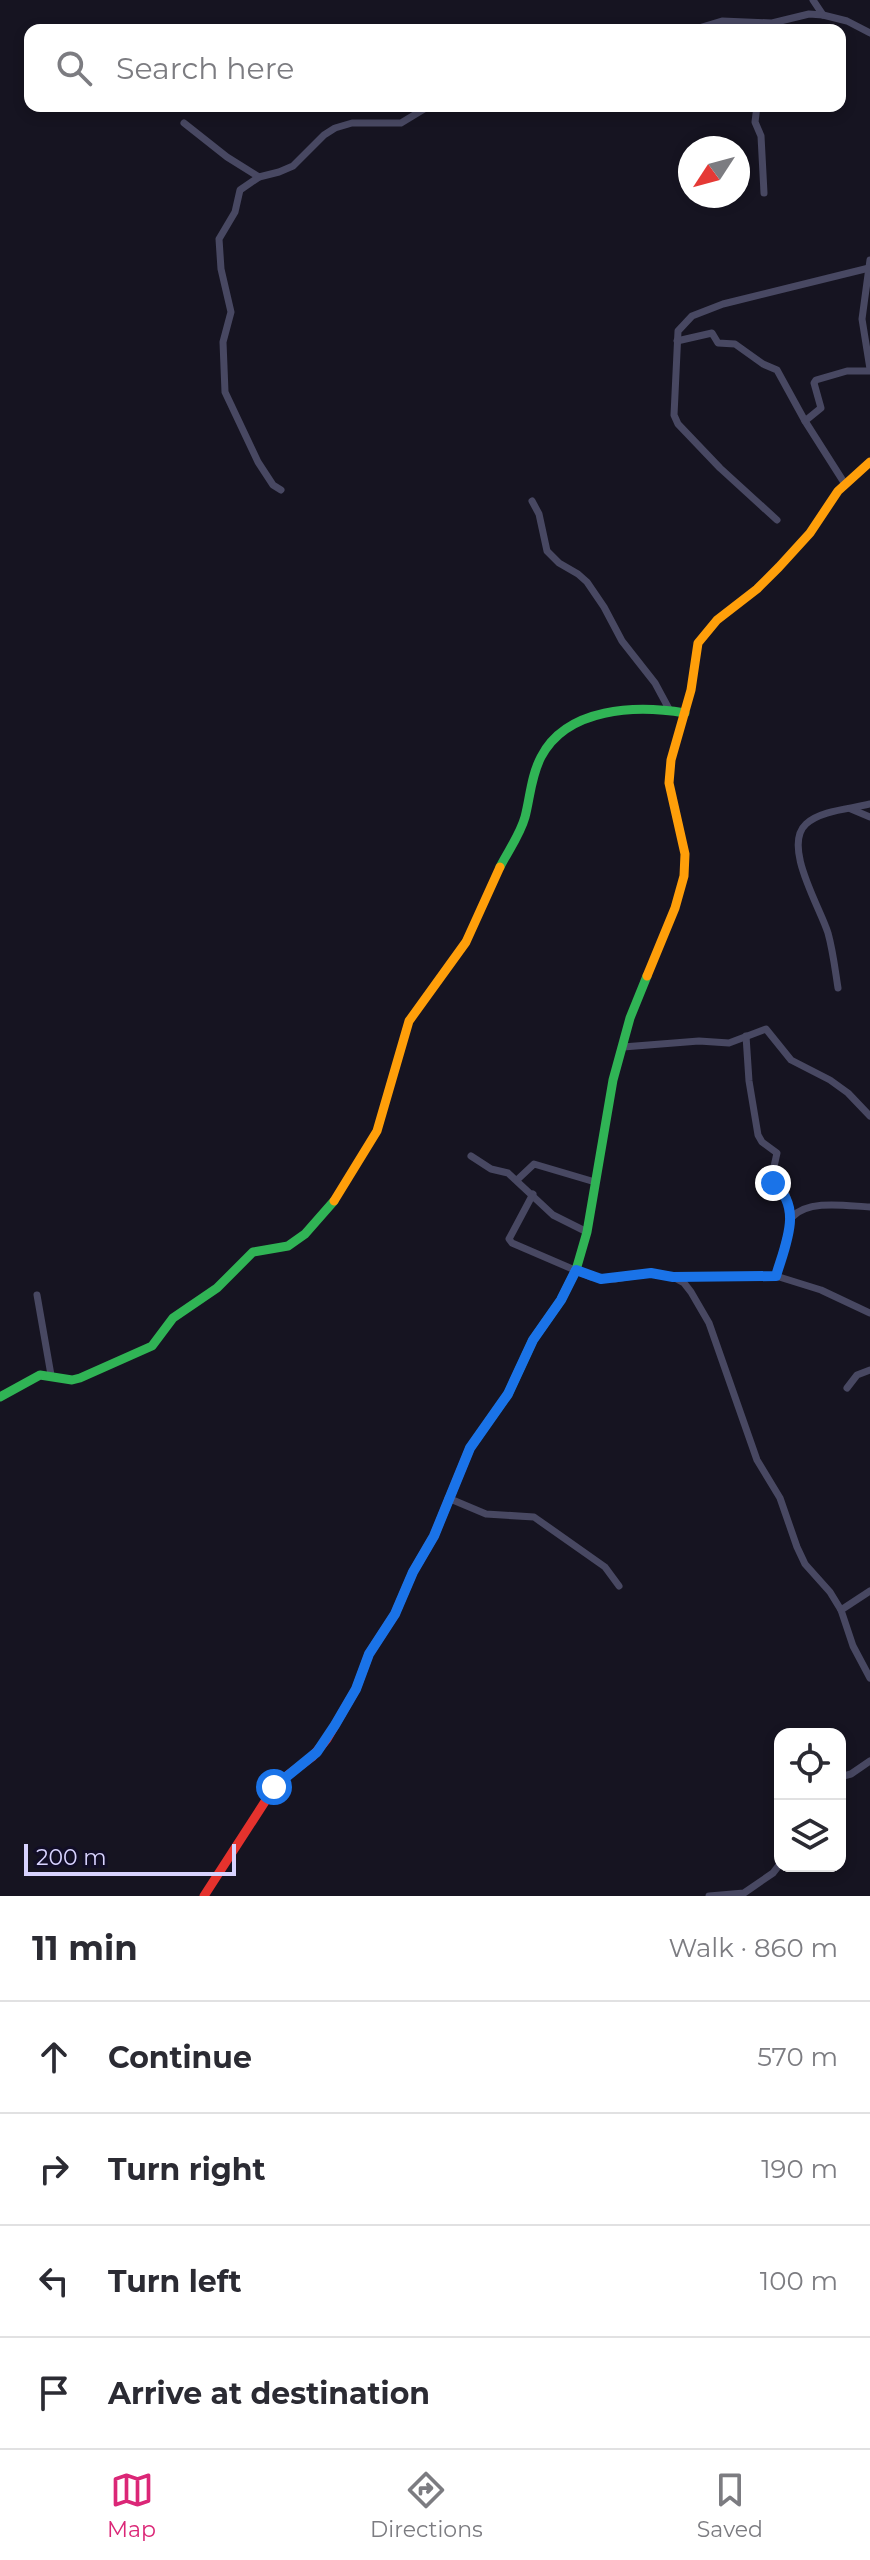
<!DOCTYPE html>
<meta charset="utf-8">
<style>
body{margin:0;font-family:Montserrat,sans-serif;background:#f7f7f7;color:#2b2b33}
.controls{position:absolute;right:24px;bottom:24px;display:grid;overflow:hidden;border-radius:16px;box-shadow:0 4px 12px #0003}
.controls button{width:72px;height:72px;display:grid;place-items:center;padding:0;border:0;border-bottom:2px solid #e1e1e2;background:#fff;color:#2b2b33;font:40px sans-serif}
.compass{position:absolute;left:678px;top:136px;width:72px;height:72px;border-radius:50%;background:#fff;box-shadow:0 4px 12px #0003;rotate:234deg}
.scale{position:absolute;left:24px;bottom:20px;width:212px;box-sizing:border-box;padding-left:8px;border:4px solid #d8d3ff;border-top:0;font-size:22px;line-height:28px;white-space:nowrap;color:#d8d3ff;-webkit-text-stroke:6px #120e27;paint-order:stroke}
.stop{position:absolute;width:24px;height:24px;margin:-18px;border:6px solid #1a73e8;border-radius:50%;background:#fff}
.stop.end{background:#1a73e8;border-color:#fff;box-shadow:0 2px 8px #0008}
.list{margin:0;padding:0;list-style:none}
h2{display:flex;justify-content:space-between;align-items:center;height:104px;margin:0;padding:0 32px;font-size:34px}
h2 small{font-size:26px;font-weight:400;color:#7c7c81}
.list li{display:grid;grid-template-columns:52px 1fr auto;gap:24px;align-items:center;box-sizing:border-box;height:112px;padding:0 32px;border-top:2px solid #e1e1e2}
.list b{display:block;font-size:30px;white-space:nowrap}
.list em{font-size:26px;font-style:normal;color:#7c7c81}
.icon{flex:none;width:44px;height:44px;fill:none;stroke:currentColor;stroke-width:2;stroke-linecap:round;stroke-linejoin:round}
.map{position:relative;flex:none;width:870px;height:1896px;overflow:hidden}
.search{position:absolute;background:#fff;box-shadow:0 4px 12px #0003;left:24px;right:24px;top:24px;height:88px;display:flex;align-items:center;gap:20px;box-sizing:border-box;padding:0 28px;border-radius:16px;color:#7c7c81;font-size:30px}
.sheet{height:552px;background:#fff}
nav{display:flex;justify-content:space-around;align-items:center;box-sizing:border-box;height:112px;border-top:2px solid #e1e1e2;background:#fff;font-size:22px;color:#7c7c81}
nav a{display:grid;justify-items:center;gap:4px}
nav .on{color:#db2777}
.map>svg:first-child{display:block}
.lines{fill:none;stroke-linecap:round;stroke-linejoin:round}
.street{stroke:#484862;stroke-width:7}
.fast{stroke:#30b455;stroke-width:9}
.slow{stroke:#ff9f0a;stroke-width:9}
.jam{stroke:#e5322d;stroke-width:9}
.route{stroke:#1a73e8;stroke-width:10}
</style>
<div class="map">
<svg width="870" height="1896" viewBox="0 0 870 1896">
<rect width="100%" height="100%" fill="#161421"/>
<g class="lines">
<g class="street">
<path d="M813,0L823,15"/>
<path d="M692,30L722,21L772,23L809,14L823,15L847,21L870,33"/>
<path d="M757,106L755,122L761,136L764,193"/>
<path d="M184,123L227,157L259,177L279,172L293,166L324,135L335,128L352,123H401L429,106"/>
<path d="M259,177L240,190L235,212L219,239L221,269L231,312L223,342L225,392L258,462L273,485L281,490"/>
<path d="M870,260L862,319L870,369"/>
<path d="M677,341L712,333L718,343L735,344L763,364L777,370L805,421L845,484"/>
<path d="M805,421L821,408L814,383L816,380L847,371H870"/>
<path d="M532,501L539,514L547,551L559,563L578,574L587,582L604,607L622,641L655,683L669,709"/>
<path d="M777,520L720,468L678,424L674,415L678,331L692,316L723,304L869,268"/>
<path d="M851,809L870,817"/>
<path d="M838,988C835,969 833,951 828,933C820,907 782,846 806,824C821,810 851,809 870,804"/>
<path d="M746,1036L749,1081L758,1135L762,1142L777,1153L771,1180L786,1194L792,1217"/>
<path d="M623,1047L699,1041L729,1043L766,1029L791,1060L830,1080L848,1093L870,1116"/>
<path d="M471,1156L491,1169L508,1173L553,1215L587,1232"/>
<path d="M517,1180L534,1164L595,1182"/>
<path d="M533,1194L509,1239L512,1243L591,1277L615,1279L651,1273L673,1277L684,1283L691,1292L709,1323L757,1460L780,1498L797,1547L805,1564L830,1592L841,1610L853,1646L870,1678"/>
<path d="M776,1276L792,1217C809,1199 847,1206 870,1207"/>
<path d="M675,1277L776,1276L821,1290L870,1313"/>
<path d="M37,1295L51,1375"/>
<path d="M847,1388L857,1375L870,1370"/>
<path d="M448,1498L486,1514L534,1517L605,1567L619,1586"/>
<path d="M841,1610L870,1591"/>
<path d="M840,1777L851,1774L870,1761"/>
<path d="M709,1896L744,1893L773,1873L780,1864"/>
</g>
<g class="fast">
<path d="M500,867C508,851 520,835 525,817C530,798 531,776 541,757C567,707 636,705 685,713"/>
<path d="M0,1397L40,1375L72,1380L80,1378L152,1346L173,1318L217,1288L253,1252L288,1246L305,1234L334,1201"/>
<path d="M477,1438L508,1394L533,1340L561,1300L576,1270L587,1232L613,1080L630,1018L647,976"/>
</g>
<g class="slow">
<path d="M647,976L675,908L684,876L685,854L669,783L671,760L691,690L698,643L717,620L757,589L779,567L810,533L838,491L870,462"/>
<path d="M334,1201L377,1131L409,1021L466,942L500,867"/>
</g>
<path class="jam" d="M204,1896L277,1783L312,1757L327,1739L356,1689L369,1654L395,1614L413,1572L434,1536L470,1448L477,1438"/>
</g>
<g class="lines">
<path class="route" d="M274,1787L317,1752L335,1725L356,1689L369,1654L395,1614L413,1572L434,1536L470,1448L508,1394L533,1340L561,1300L576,1270L601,1279L651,1273L673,1277L776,1276C785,1245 804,1207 773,1183"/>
</g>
</svg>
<div class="controls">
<button><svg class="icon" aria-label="locate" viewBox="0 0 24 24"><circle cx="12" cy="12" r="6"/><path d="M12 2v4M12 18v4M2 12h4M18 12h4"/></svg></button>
<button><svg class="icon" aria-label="layers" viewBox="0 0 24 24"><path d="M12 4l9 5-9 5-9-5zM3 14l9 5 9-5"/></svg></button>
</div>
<svg class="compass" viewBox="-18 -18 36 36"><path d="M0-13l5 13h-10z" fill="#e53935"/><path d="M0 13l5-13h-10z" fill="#7c7c81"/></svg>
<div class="scale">200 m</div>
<div class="stop" style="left:274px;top:1787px"></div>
<div class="stop end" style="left:773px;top:1183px"></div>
<div class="search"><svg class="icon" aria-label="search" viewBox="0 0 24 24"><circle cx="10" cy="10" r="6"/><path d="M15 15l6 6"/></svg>Search here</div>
</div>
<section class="sheet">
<h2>11 min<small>Walk · 860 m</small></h2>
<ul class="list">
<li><svg class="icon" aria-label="ahead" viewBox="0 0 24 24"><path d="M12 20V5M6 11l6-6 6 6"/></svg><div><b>Continue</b></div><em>570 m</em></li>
<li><svg class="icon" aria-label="right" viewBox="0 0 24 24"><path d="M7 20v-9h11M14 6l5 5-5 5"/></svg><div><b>Turn right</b></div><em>190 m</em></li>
<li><svg class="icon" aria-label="left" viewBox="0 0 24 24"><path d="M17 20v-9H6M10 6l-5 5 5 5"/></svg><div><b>Turn left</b></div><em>100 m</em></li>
<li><svg class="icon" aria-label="arrive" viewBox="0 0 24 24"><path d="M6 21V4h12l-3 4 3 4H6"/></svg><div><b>Arrive at destination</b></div></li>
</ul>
</section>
<nav>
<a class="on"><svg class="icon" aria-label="map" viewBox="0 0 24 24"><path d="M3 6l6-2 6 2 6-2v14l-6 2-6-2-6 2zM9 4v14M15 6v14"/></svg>Map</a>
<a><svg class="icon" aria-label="directions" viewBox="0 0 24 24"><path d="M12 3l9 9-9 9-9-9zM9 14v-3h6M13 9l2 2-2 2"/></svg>Directions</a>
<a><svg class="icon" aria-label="saved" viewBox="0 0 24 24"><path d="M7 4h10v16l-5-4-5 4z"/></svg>Saved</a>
</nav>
